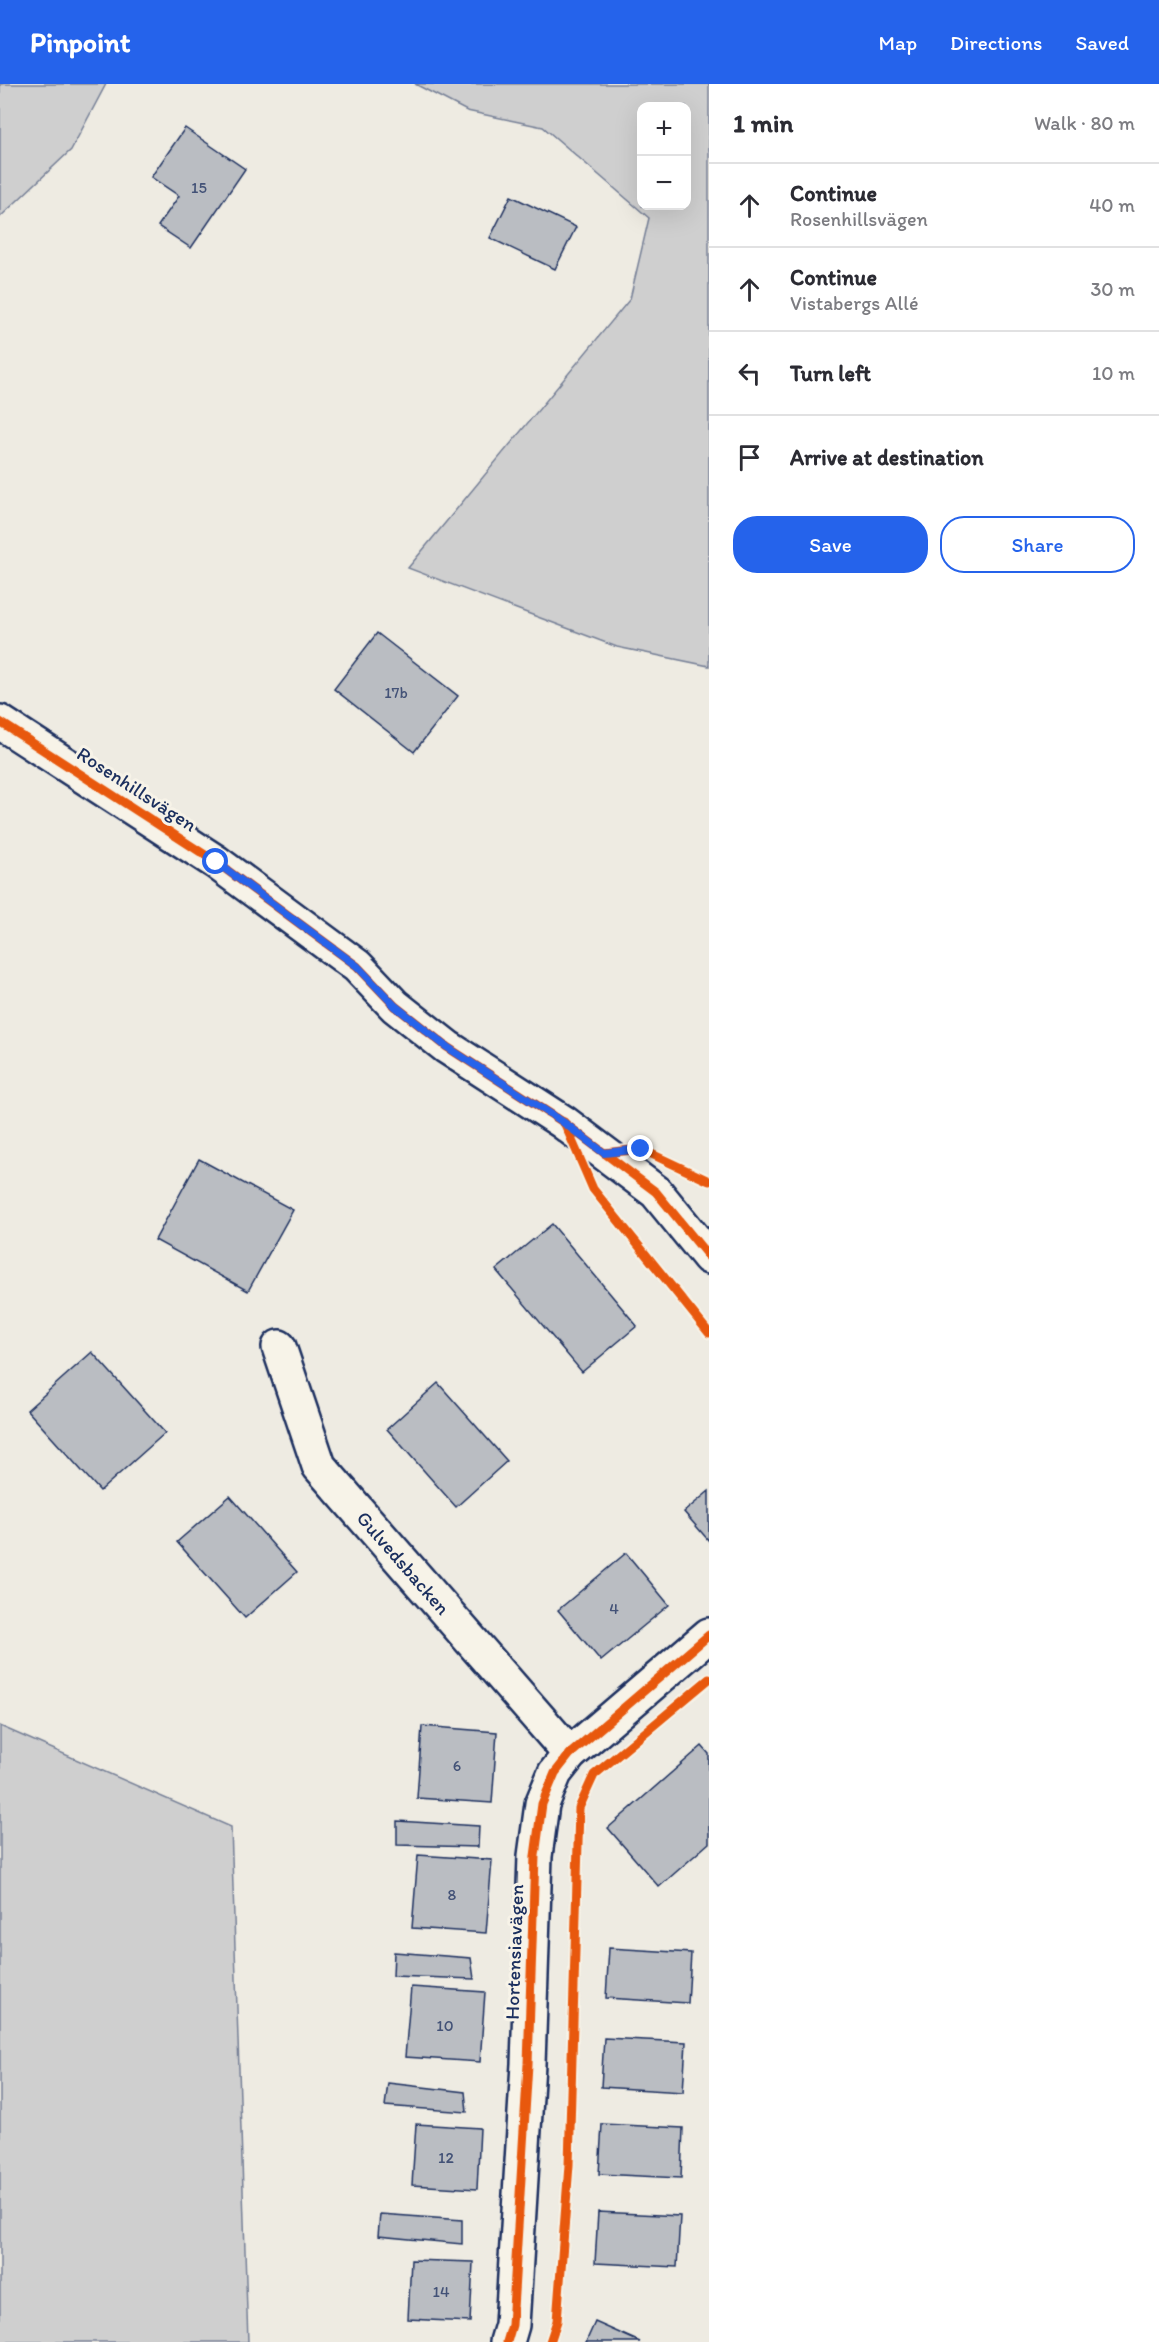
<!DOCTYPE html>
<meta charset="utf-8">
<style>
body{margin:0;font-family:Itim,sans-serif;background:#f2f2f3;color:#2b2b33}
.controls{position:absolute;right:18px;top:18px;display:grid;overflow:hidden;border-radius:12px;box-shadow:0 6px 24px #0002}
.controls button{width:54px;height:54px;display:grid;place-items:center;padding:0;border:0;border-bottom:2px solid #e1e1e2;background:#fff;color:#2b2b33;font:30px sans-serif}
.stop{position:absolute;width:18px;height:18px;margin:-14px;border:4px solid #2563eb;border-radius:50%;background:#fff}
.stop.end{background:#2563eb;border-color:#fff;box-shadow:0 2px 6px #0008}
.list{margin:0;padding:0;list-style:none}
h2{display:flex;justify-content:space-between;align-items:center;height:78px;margin:0;padding:0 24px;font-size:26px}
h2 small{font-size:20px;font-weight:400;color:#7c7c81}
.list li{display:grid;grid-template-columns:39px 1fr auto;gap:18px;align-items:center;box-sizing:border-box;height:84px;padding:0 24px;border-top:2px solid #e1e1e2}
.list b{display:block;font-size:22px;white-space:nowrap}
.list p{margin:0;font-size:20px;white-space:nowrap;color:#7c7c81}
.list em{font-size:20px;font-style:normal;color:#7c7c81}
.actions{display:flex;gap:12px;padding:18px 24px}
.actions a{flex:1;padding:14px 0;border:2px solid #2563eb;border-radius:24px;text-align:center;font-size:21px;color:#2563eb}
.actions .main{background:#2563eb;color:#fff}
.icon{flex:none;width:33px;height:33px;fill:none;stroke:currentColor;stroke-width:2;stroke-linecap:round;stroke-linejoin:round}
.map{position:relative;flex:none;width:709px;height:2258px;overflow:hidden}
header{display:flex;align-items:center;gap:36px;box-sizing:border-box;height:84px;padding:0 30px;background:#2563eb;color:#fff}
header strong{font-size:28px}
nav{display:flex;gap:33px;margin-inline-start:auto;font-size:21px}
main{display:flex}
aside{flex:1;background:#fff}
.map>svg:first-child{display:block}
.green{fill:#cfcfcf;stroke:#757f96;stroke-width:1.5;fill-rule:evenodd}
.building{fill:#babdc2;stroke:#1b2f5e;stroke-width:1.5}
.lines{fill:none;stroke-linecap:round;stroke-linejoin:round}
.minor-casing{stroke:#1b2f5e;stroke-width:38}
.minor{stroke:#f7f3e8;stroke-width:33}
.cycleway-casing{stroke:#f7f3e8;stroke-width:13}
.cycleway{stroke:#e8590c;stroke-width:9}
.route{stroke:#2563eb;stroke-width:8}
.labels{text-anchor:middle;stroke-width:6;stroke-linejoin:round;paint-order:stroke}
.number-label{font-size:16px;fill:#435277}
.street-label{font-size:20px;fill:#1b2f5e;stroke:#f7f3e8}
</style>
<header>
<strong>Pinpoint</strong>
<nav><a>Map</a><a>Directions</a><a>Saved</a></nav>
</header>
<main>
<div class="map">
<svg width="709" height="2258" viewBox="0 0 709 2258">
<rect width="100%" height="100%" fill="#eeebe2"/>
<filter id="ink" filterUnits="userSpaceOnUse"><feTurbulence type="fractalNoise" baseFrequency=".0167" numOctaves="2"/><feDisplacementMap in="SourceGraphic" scale="12" xChannelSelector="R" yChannelSelector="G"/><feConvolveMatrix kernelMatrix="1 2 1 2 8 2 1 2 1" color-interpolation-filters="sRGB"/></filter>
<g filter="url(#ink)">
<g class="green">
<path d="M0,0H106L71,66L0,133Z"/>
<path d="M415,0H709V582L617,563L408,484L630,215L649,134L543,43L467,27ZM642,22H686V122H642Z"/>
<path d="M0,1642L231,1743L248,2258H0Z"/>
</g>
<g class="building">
<path d="M185,44L245,85L191,164L158,142L179,112L151,93Z"/>
<path d="M511,112L576,143L555,185L490,154Z"/>
<path d="M377,549L458,612L414,668L334,605Z"/>
<path d="M199,1075L293,1126L248,1207L155,1156Z"/>
<path d="M552,1140L637,1242L582,1288L496,1186Z"/>
<path d="M92,1268L165,1349L100,1407L27,1326Z"/>
<path d="M438,1299L507,1377L456,1423L387,1345Z"/>
<path d="M709,1407V1457L684,1428Z"/>
<path d="M230,1412L297,1488L245,1534L177,1458Z"/>
<path d="M626,1469L669,1521L601,1577L558,1526Z"/>
<path d="M422,1642L497,1648L492,1719L417,1714Z"/>
<path d="M702,1662L709,1670V1759L659,1803L608,1744Z"/>
<path d="M397,1737L479,1742L478,1763L397,1761Z"/>
<path d="M418,1771L492,1776L486,1849L412,1844Z"/>
<path d="M609,1864L691,1869L688,1919L606,1914Z"/>
<path d="M394,1868L471,1874L474,1895L393,1892Z"/>
<path d="M411,1903L485,1908L480,1978L405,1973Z"/>
<path d="M604,1954L686,1958L683,2008L601,2003Z"/>
<path d="M388,1999L465,2008L467,2028L385,2022Z"/>
<path d="M416,2040L480,2044L477,2105L412,2101Z"/>
<path d="M602,2040L683,2044L681,2094L599,2090Z"/>
<path d="M598,2128L680,2132L677,2183L595,2179Z"/>
<path d="M380,2130L462,2136V2160L378,2152Z"/>
<path d="M411,2176L473,2178L470,2238L408,2235Z"/>
<path d="M595,2238L640,2258H586Z"/>
</g>
<g class="lines">
<g class="minor-casing">
<g id="minor">
<path d="M0,638L216,778L357,882L395,922L447,963L563,1038L656,1108L709,1173"/>
<path id="s1" d="M279,1263L319,1382L570,1670"/>
<path d="M507,2258L512,2241L528,1980L535,1772L542,1720L555,1689L570,1670L709,1551"/>
</g>
</g>
<use href="#minor" class="minor"/>
<g class="cycleway-casing">
<g id="cycleway">
<path d="M0,638L216,778L357,882L395,922L447,963L563,1038L656,1108L709,1173"/>
<path d="M564,1038L593,1105L709,1249"/>
<path d="M604,1069L641,1065L709,1097"/>
<path d="M507,2258L512,2241L528,1980L535,1772L542,1720L555,1689L570,1670L709,1551"/>
<path d="M550,2258L557,2237L569,2081L579,1724L594,1691L709,1595"/>
</g>
</g>
<use href="#cycleway" class="cycleway"/>
</g>
</g>
<g class="lines" filter="url(#ink)">
<path class="route" d="M216,778L357,882L395,922L447,963L563,1038L604,1069L641,1065"/>
</g>
<g class="labels">
<g class="number-label">
<text x="199" y="109">15</text>
<text x="396" y="614">17b</text>
<text x="614" y="1530">4</text>
<text x="457" y="1687">6</text>
<text x="452" y="1816">8</text>
<text x="445" y="1947">10</text>
<text x="446" y="2079">12</text>
<text x="441" y="2213">14</text>
</g>
<g class="street-label">
<text transform="translate(137 705) rotate(33)" y="7">Rosenhillsvägen</text>
<text dy="7" stroke="none"><textPath href="#s1" startOffset="254">Gulvedsbacken</textPath></text>
<text transform="translate(514 1868) rotate(-88)" y="7">Hortensiavägen</text>
</g>
</g>
</svg>
<div class="controls">
<button>+</button>
<button>−</button>
</div>
<div class="stop" style="left:216px;top:778px"></div>
<div class="stop end" style="left:641px;top:1065px"></div>
</div>
<aside>
<h2>1 min<small>Walk · 80 m</small></h2>
<ul class="list">
<li><svg class="icon" aria-label="ahead" viewBox="0 0 24 24"><path d="M12 20V5M6 11l6-6 6 6"/></svg><div><b>Continue</b><p>Rosenhillsvägen</p></div><em>40 m</em></li>
<li><svg class="icon" aria-label="ahead" viewBox="0 0 24 24"><path d="M12 20V5M6 11l6-6 6 6"/></svg><div><b>Continue</b><p>Vistabergs Allé</p></div><em>30 m</em></li>
<li><svg class="icon" aria-label="left" viewBox="0 0 24 24"><path d="M17 20v-9H6M10 6l-5 5 5 5"/></svg><div><b>Turn left</b></div><em>10 m</em></li>
<li><svg class="icon" aria-label="arrive" viewBox="0 0 24 24"><path d="M6 21V4h12l-3 4 3 4H6"/></svg><div><b>Arrive at destination</b></div></li>
</ul>
<div class="actions"><a class="main">Save</a><a>Share</a></div>
</aside>
</main>
